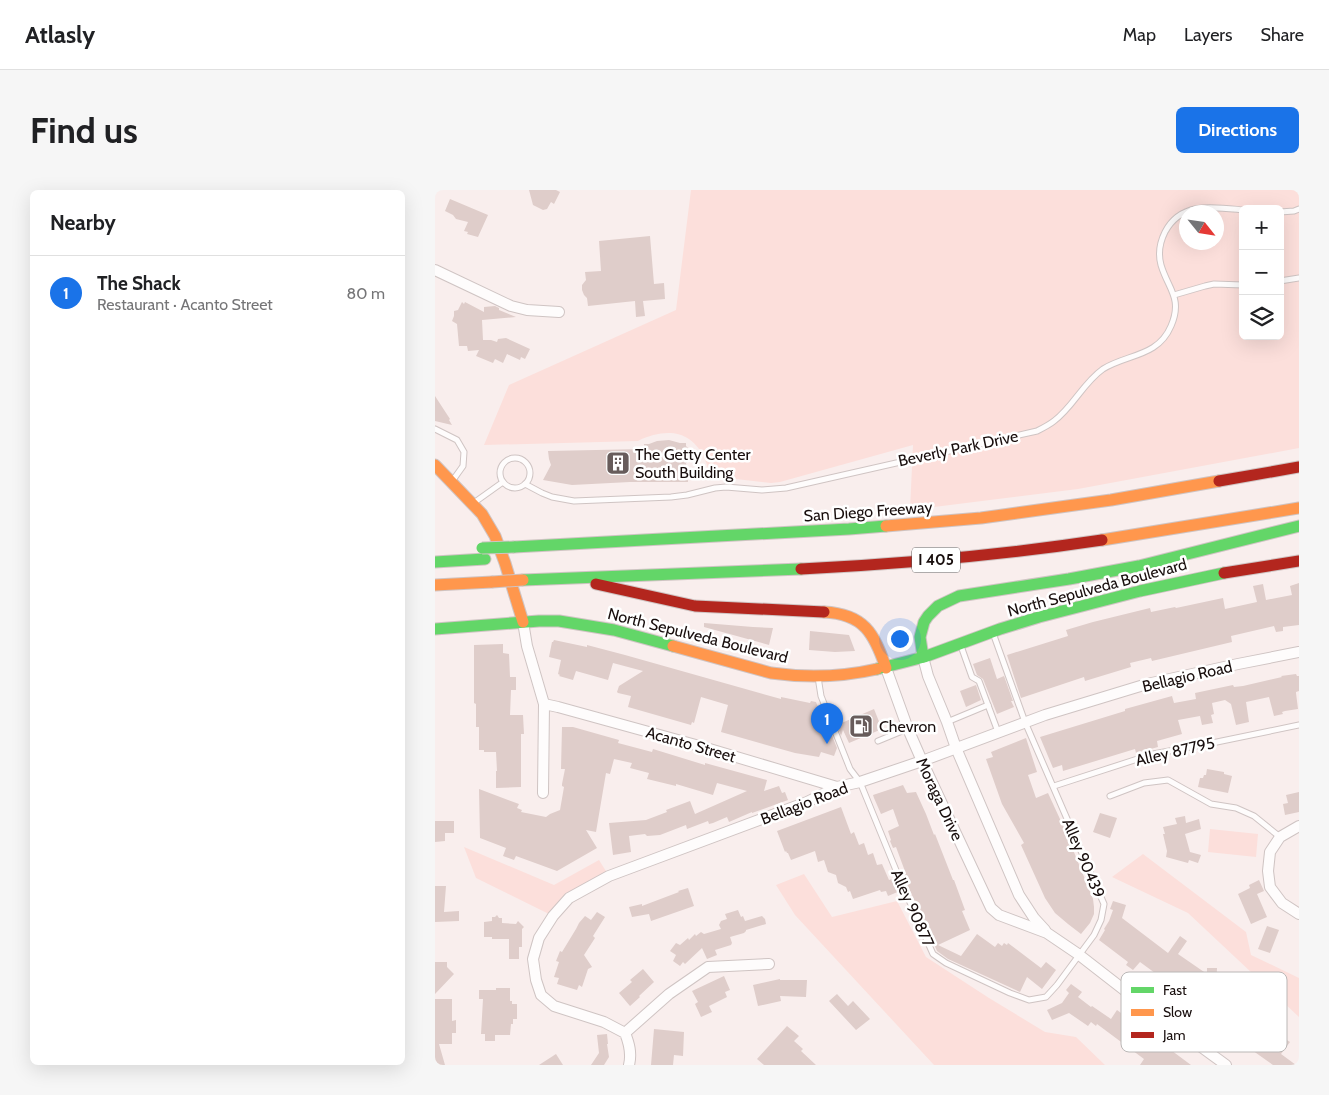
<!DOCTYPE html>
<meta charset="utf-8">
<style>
body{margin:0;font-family:Cabin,sans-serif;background:#f6f6f6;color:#202124}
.controls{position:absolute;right:15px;top:15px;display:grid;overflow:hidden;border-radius:8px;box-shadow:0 5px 20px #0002}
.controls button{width:45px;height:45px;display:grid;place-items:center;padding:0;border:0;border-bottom:1px solid #e0e0e0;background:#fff;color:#202124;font:25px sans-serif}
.compass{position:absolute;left:744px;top:15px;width:45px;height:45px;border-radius:50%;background:#fff;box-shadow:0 5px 20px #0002;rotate:120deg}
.you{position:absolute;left:464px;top:448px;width:18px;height:18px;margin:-12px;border:4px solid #fff;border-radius:50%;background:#1a73e8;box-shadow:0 0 0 8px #1a73e833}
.badge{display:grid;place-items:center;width:32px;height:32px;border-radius:50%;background:#1a73e8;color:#fff;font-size:16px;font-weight:700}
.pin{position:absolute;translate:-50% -41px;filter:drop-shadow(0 1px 2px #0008)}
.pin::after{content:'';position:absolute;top:26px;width:18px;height:15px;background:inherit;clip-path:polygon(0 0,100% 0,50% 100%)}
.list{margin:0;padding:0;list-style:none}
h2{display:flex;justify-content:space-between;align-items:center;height:65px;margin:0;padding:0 20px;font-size:21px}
h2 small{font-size:16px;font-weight:400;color:#757577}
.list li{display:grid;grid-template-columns:32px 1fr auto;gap:15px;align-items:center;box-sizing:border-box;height:75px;padding:0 20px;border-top:1px solid #e0e0e0}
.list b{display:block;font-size:19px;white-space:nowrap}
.list p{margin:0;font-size:16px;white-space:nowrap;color:#757577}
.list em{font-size:16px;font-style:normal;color:#757577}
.icon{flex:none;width:28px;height:28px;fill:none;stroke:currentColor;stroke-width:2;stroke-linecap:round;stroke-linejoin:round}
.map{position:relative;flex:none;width:864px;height:875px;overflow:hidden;border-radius:8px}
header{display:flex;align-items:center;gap:30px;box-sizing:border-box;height:70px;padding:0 25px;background:#fff;border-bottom:1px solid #e0e0e0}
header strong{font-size:24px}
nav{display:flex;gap:28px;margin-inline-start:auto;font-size:18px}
.intro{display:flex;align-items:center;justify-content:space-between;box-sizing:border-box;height:120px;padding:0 30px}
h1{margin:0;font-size:35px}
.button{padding:12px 22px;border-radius:8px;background:#1a73e8;color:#fff;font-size:18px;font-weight:700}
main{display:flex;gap:30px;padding:0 30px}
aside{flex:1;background:#fff;border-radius:8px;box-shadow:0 5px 20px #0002}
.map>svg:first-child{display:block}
.green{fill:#fcdfdb;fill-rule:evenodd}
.building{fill:#dfcdca}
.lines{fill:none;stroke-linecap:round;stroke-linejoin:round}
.lane-casing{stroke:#cfc4c3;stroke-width:7}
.street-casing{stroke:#cfc4c3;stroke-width:12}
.fast-casing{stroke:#cfc4c3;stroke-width:13}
.slow-casing{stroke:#cfc4c3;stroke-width:13}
.jam-casing{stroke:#cfc4c3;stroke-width:13}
.lane{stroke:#fefcfc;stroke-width:5}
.street{stroke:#fefcfc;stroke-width:10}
.fast{stroke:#63d668;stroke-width:11}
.slow{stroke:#ff974d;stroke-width:11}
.jam{stroke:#b3261e;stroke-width:11}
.fast-bridge-casing{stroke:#cfc4c3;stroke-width:13;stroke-linecap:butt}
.slow-bridge-casing{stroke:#cfc4c3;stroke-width:13;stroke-linecap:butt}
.fast-bridge{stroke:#63d668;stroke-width:11}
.slow-bridge{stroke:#ff974d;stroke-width:11}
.labels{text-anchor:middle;stroke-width:5;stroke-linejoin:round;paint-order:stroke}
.shield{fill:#fff;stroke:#5d5656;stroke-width:1}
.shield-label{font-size:15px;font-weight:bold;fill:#180e0d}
.street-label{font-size:16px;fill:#180e0d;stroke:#fff}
.poi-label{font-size:16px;fill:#180e0d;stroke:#fff;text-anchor:start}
.key{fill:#fff;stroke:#bab7b6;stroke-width:1}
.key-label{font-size:14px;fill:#180e0d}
</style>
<header>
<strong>Atlasly</strong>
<nav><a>Map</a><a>Layers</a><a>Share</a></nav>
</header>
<div class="intro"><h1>Find us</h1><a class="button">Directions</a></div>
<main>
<aside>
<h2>Nearby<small></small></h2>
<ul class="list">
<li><span class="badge">1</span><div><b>The Shack</b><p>Restaurant · Acanto Street</p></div><em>80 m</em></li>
</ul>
</aside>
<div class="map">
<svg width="864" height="875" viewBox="0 0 864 875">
<rect width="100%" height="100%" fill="#f9eeed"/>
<g class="green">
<path d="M256,0H864V258L643,299L475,320L478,255L345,292L336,293L301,289H275C274,283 273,276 270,270C257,239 230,238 203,251L49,255L74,195L241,120ZM808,19H845V146H808ZM752,22H782V52H752Z"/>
<path d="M775,639L823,644L821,667L773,662Z"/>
<path d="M29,657L119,695L164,670L174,686L118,726L41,688Z"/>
<path d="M708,664L811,742L816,765L864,788V827L753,723L677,687Z"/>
<path d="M369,684L397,727L462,711L491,767L554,808L610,842L641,847L670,875H499L360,725L341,695Z"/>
</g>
<g class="building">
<path d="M94,0H121L125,2L119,14L116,12L112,19L108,20L98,15Z"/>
<path d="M15,9L53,25L43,47L32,44L33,42L29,41L33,32L21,29L18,25L10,21Z"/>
<path d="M215,46L219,94L229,93L230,109L208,111L210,126L201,127L200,111L153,116L152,108L149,105L147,100V95L151,90L150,82L166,81L164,51Z"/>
<path d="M27,112L29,114L30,112L49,122V117L60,116L64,118V120L81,127L47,130L48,150H56L62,152L63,149L71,148L95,159L90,169L86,167L85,170L72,164L68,173L60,169L58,173L41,166L44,160L33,161L32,156H24L22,134L17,131L19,126V121L23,120Z"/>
<path d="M0,206L15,229L14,230L17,235L0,231Z"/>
<path d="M234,250L245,253H251V256L261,266L251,273L253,292H195L137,295L108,290L116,275L114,269L113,261L209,259V254H214L222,251Z"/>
<path d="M864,393V435L848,437V441L841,442L839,436L796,446L797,452L717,471L716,468L695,473L696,477L650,491L649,487L586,508L572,465L633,446L631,440L658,432L715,418L716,422L740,417L741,418L788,408L790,419L822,412L818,396L828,394L831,410L857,405L855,396Z"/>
<path d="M269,433L318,437L338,438L334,455L269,437Z"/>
<path d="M375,441L414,445L420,461L400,462L374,460Z"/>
<path d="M119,450L152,457V455L190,465L346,509V507L375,513L376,511L381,512L392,539L394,538L402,558L399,566L386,562L384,567L360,563L286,542L293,515L266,507L259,533L257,532L256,535L193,517L196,506L183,503L182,502L184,496L208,481L178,473L173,490L141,481L138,490L124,486L125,485L123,484L126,470L114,467L117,452H118Z"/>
<path d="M68,454V463L74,464L75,487H81V500H76L75,525H88L89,544H86V597L61,598V581H62L61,562H49V560H44V537H41V514L39,513V455Z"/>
<path d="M555,468L562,489L569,486L578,511H576L579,517L562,524L548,489L542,485L538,474Z"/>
<path d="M861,484L862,486H864V501L861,502V503L863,519L850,521L847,522L848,524L839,526L834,507L811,512L814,532L801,535L796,514L790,510L777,513L779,524L776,525L778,533L767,535L765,526L743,530L747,544L722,551L723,557L701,563L700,559L628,581L627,575L618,578L605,547L690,521V519L737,506L739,513L761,509L760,503L798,495L799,497L808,496L847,487L846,486Z"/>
<path d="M541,495L546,510L531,517L525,501Z"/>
<path d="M439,519L447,539L414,553L408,540L406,546L402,535Z"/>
<path d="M127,537H138L184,550L183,553L217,562L218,559L270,575V573L332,590L329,601L344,596L347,603L350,602L353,610L317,623V622L294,632L292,627L278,633L274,634L273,631L252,639L251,635L225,645L212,646L210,644L194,646L196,662L178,665L174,633L211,630L232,622L231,620L255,611L260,624L312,601L282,593L278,605L241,594V596L212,589L214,583L195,578L197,573L179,569L175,584L171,583L161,642L151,640L162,658L122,681L81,666L79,670L68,666L71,658L45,648L44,599L84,614L82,618L87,620L86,622L111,627L115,624L125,620L129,597L127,596V594L130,579H126Z"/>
<path d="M591,548L602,582L593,585L601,608L613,603L630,640L658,709L659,717V724L655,733L646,744L633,734L620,723L610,708L586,655L589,653L567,614L551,569L558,567L556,562Z"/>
<path d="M772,579L789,582V584L797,586L793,603L763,597L765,588H768L769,585H771Z"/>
<path d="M468,595L472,603L481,602L491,624L499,645L500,644L518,690H519L530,720L527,721L535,740L503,755L526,766L542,744L560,757L563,753L567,756L569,753L572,755L573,753L606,778L611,772L621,780L607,799L592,787L585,802L513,769L502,761L468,685L471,684L461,657L458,658L455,651L456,650L453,641L464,636L458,619L446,624L439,608L438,605Z"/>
<path d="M864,602V622L850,625L848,614L853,613L851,605Z"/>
<path d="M406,617L416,644L419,642L424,655L429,653L433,665L438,663L442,675L447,674L454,690L460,688L465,701L453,706L451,701L446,702L445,700L418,709L415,701L413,702L411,697L403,693L401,685L393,682L389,670L383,672L380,661L356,670L353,663H352L351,661L350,662L342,641Z"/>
<path d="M665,623L682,628L675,648L658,642Z"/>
<path d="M750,626L751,633L764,629L766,639L750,644L755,662L766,665L763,673L754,670L753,673L731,667L732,661L728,644H730L728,637L742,634L740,628Z"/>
<path d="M0,631H19V643H10V651L0,652Z"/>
<path d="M824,690L829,701L822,704L832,727L816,734L803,704L815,698L814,695Z"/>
<path d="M0,696H11L9,722L24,721V731L0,732Z"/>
<path d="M253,698L259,716L216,731L214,724L197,727L194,717L207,714V716L244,702L243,701Z"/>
<path d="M678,711L691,715L687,728L733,763L745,746L752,751L743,764L772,784V778H782L781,803L795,801L797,813L786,828V830L810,848L823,831L855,852L846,864L861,875H838L814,858L811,862L787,844L765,830L770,823L751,810L753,807L745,801L733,800V795L718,785L720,783L705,772L698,780L691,775L693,772L664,750L670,740L669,739L674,731L678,720L675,719Z"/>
<path d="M303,720L306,727L308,726L310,731L327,726L330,729L331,734L311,740V741L309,743L295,747L297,753L296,755L280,760L282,765L272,769L267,758L250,774L248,772L245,776L238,771L241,765L235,761L241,753L245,755L253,748L254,750L260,744L261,746L266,742L269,744L286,739L284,735L286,731L292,729L290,724Z"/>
<path d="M162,722L170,727L158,746L160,748L149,765L157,777L153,779L147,797L144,795L142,800L122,794L124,788L119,787L124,772L121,771L125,761L127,762L141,739L144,733L150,726L156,730Z"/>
<path d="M62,725L64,728H67V733L81,734L83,731L89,737L87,739V757H84V769H74V749H57V747H49V732L57,731V727H60Z"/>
<path d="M832,736L844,740L835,763L823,759Z"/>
<path d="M0,772H12V777L19,784L0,804Z"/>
<path d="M208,779L219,792L204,806L205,807L195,816L184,803L197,792L195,790Z"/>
<path d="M289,786L295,800L290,802L292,807L274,816L277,822L266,827L260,814L263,812L257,801Z"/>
<path d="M345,789V790H372L371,807L345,806L346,811L323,816L318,795Z"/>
<path d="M636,794L647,802L643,807L656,817L657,816L676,829L682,820L756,875H705L709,869L662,834L661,836L656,832L653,836L634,823L617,830L612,820L627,813L634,803L631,800Z"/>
<path d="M61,798H75V811H77V814H82V829H78V834H76L75,845H60V851H50V844H46L48,809H44V800H61Z"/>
<path d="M402,804L413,816L418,811L435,829L421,840L394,811Z"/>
<path d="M0,809H17V831L21,830V843H17V854H4L10,875H0Z"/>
<path d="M352,836L364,846L359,851L368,859L366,861L381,875H329L322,869Z"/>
<path d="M219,839L249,842L248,866L239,865L238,875H216Z"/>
<path d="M172,844L173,854H172L174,867L169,875H156L164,863L162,845Z"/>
<path d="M121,864L128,875H104Z"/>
</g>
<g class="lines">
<g class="lane-casing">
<g id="lane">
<path d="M845,22L859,21L864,19"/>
<path d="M845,91L864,88"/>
<path d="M739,105L770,96L779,94L808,95"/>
<path d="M0,239L22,250L29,262L28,276L18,290"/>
<circle cx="80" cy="283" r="15"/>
<path d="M90,294L107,303L117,307L139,311L236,307L252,305L280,298L291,297L327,300L351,298L602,241C608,238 614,235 619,231C638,217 648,193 668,179C692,164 723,167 736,136C748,108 733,99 726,75C723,64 725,52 730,42C746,11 779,17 808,20"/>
<path d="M40,312L68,292"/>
<path d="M526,456L537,487L544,491L563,542"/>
<path d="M383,487L386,506L415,579L425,592L465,690L498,764L511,773L575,803L594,810L611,807L622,795L659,745L666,730L669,714L590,532L558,443"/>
<path d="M512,532L553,515"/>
<path d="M443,551L472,539"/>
<path d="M619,596L718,564L777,553L864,535"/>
<path d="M675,606L709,593L733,590L776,614L801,618L819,626L845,647"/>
</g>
</g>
<g class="street-casing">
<g id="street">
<path d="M0,80L76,116L92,120L124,122"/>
<path d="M88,432L92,456L109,514L108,603"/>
<path d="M488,467L493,486L512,532L521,558L584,705L599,728L610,740"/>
<path d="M451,478L473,539L487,571L556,718L564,725L612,743L643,764L706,813L791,875"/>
<path d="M109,514L123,517L268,557L402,597"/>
<path d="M864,636L845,647L835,662L833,681L835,697L847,713L864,724"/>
<path d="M190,843L234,804L273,777L334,774"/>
<path d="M194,875C197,863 194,853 190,843L169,832L119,816L106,805L101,790L98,769L104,748L118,726L134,708L174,686L372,612L402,597L425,592L487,571L610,525L712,494L803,474L864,462"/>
</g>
</g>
<g class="fast-casing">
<g id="fast">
<path d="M79,357L414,339L451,336"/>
<path d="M0,372L50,369"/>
<path d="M88,390L366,379"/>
<path d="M0,439L104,431H124L179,440L238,456"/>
<path d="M488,467L485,447L489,432L493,426L503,416L524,406L634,389L704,376L864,336"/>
<path d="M442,479L489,467L565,439L604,427L705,401L789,383"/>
</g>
</g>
<g class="slow-casing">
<g id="slow">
<path d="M0,275L47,324L60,346L70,373L88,432"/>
<path d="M451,336L546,328L676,310L784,291"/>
<path d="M667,350L864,318"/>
<path d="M0,395L57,392"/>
<path d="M389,422C429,424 439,443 451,478"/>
<path d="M238,456L336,483C372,488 407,487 442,479"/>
</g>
</g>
<g class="jam-casing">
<g id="jam">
<path d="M784,291L864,277"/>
<path d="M366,379C466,374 567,365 667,350"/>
<path d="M789,383L864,371"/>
<path d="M161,394L260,416L389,422"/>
</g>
</g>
<use href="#lane" class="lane"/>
<use href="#street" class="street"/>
<use href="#fast" class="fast"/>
<use href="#slow" class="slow"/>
<use href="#jam" class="jam"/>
<g class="fast-bridge-casing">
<path id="fast-bridge" d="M47,358L79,357"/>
</g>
<g class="slow-bridge-casing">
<path id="slow-bridge" d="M57,392L88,390"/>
</g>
<use href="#fast-bridge" class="fast-bridge"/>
<use href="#slow-bridge" class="slow-bridge"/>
</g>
<defs>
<g id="building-square" transform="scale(1.25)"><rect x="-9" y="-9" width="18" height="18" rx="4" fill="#675c5b" stroke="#fff"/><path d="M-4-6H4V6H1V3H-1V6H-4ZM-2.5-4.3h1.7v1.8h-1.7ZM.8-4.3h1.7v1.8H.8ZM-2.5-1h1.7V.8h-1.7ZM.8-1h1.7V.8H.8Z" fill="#fff"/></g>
<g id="fuel-square" transform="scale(1.25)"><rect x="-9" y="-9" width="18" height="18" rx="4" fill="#675c5b" stroke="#fff"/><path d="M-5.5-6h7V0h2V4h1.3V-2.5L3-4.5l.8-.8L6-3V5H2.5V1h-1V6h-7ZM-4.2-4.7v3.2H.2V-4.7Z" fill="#fff"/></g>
</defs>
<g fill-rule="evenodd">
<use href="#building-square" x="183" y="273"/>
<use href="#fuel-square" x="426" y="536"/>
</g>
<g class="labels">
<rect class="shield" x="477" y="357.5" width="48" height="25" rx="4"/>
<g class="shield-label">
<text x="501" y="375">I 405</text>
</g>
<g class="street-label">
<text transform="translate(523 258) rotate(-12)" y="6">Beverly Park Drive</text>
<text transform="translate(433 321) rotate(-4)" y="6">San Diego Freeway</text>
<text transform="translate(662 397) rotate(-15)" y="6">North Sepulveda Boulevard</text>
<text transform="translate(263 445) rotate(14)" y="6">North Sepulveda Boulevard</text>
<text transform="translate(752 486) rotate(-13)" y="6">Bellagio Road</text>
<text transform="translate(256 554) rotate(16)" y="6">Acanto Street</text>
<text transform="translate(740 561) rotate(-13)" y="6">Alley 87795</text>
<text transform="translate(505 609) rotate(65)" y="6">Moraga Drive</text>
<text transform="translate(369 613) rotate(-21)" y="6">Bellagio Road</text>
<text transform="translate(649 668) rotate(67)" y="6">Alley 90439</text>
<text transform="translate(478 718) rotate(66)" y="6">Alley 90877</text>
</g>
<g class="poi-label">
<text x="200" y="270">The Getty Center<tspan x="200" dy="18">South Building</tspan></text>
<text x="444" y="542">Chevron</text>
</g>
</g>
<rect x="686" y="782" width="166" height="80" rx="8" class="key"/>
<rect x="696" y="797" width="23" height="6" fill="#63d668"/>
<rect x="696" y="819" width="23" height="7" fill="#ff974d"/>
<rect x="696" y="842" width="23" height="6" fill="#b3261e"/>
<g class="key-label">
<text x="728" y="805">Fast</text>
<text x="728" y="827">Slow</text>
<text x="728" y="850">Jam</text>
</g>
</svg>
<div class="controls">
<button>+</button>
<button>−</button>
<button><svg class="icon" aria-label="layers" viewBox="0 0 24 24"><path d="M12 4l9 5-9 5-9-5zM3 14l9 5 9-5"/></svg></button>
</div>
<svg class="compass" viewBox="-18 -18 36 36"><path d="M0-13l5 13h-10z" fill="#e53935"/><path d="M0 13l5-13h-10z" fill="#757577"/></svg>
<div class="you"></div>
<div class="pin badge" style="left:392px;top:554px">1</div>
</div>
</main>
